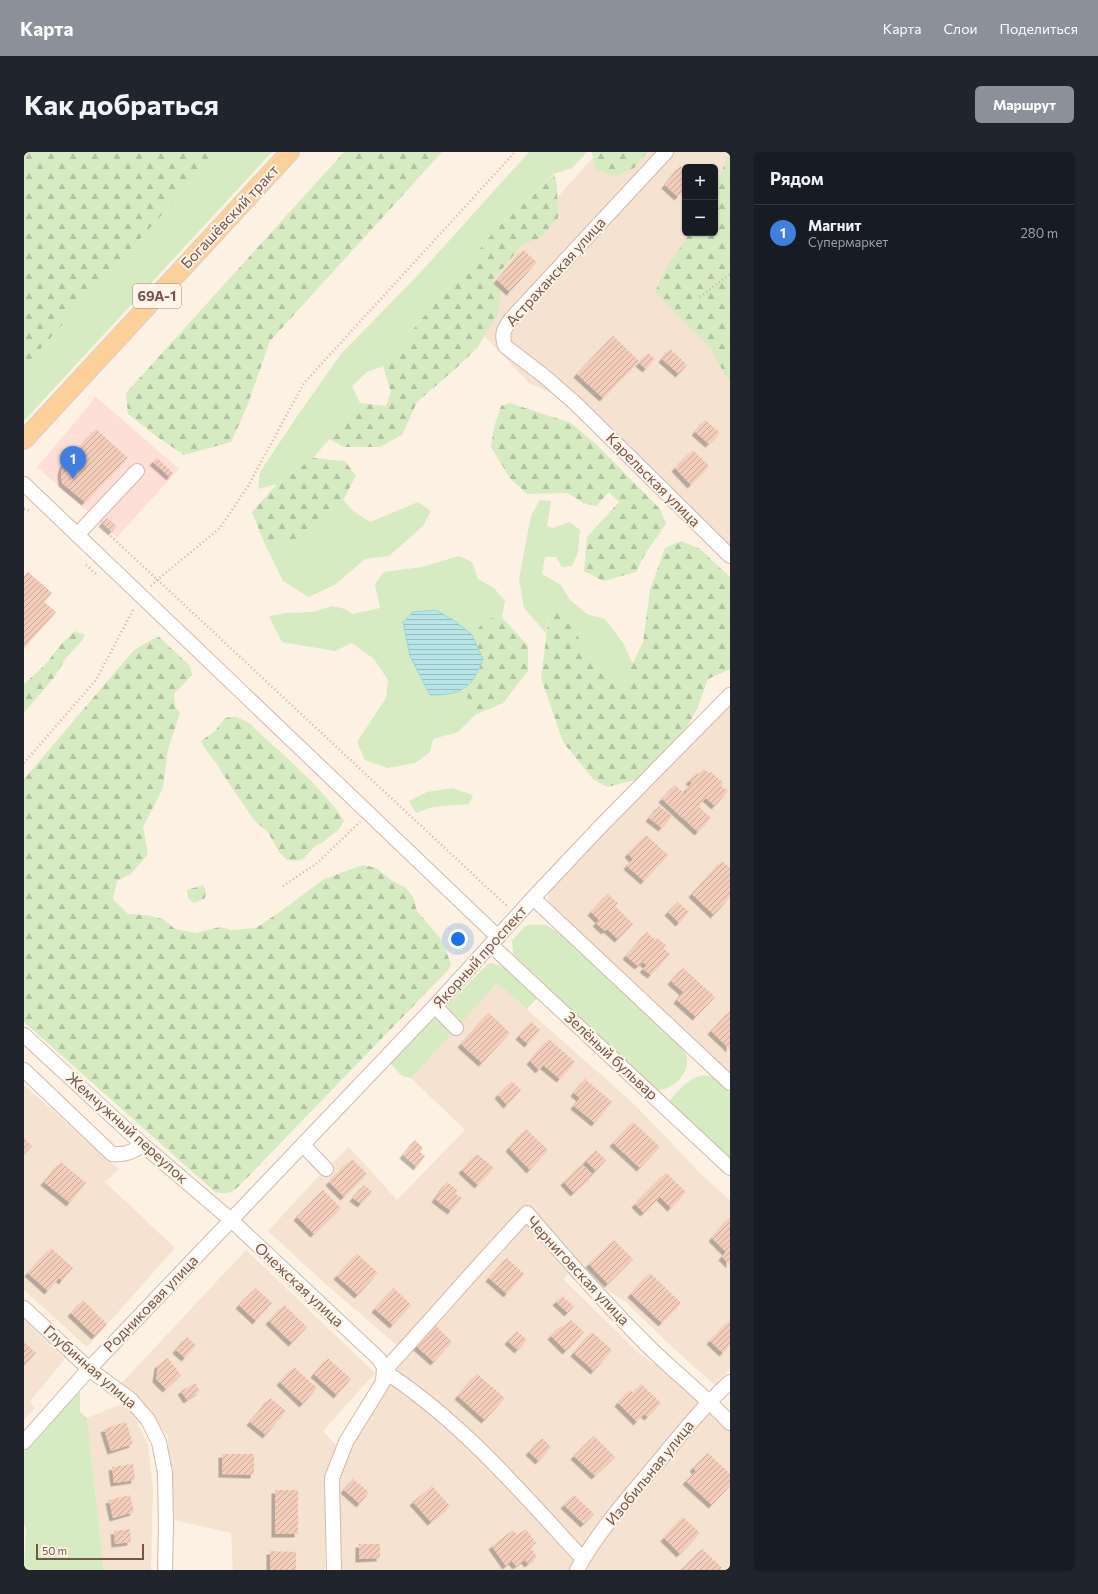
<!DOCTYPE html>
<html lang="ru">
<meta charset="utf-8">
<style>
body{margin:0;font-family:Commissioner,sans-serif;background:#20242c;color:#f1f3f6}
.controls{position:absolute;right:12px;top:12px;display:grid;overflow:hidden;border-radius:6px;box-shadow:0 1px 3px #0004}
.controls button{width:36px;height:36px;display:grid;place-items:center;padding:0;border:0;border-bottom:1px solid #363941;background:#171b24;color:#f1f3f6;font:20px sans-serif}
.scale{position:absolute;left:12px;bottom:10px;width:108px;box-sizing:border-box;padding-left:4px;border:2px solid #775548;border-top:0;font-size:11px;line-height:14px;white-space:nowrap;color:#775548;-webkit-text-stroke:3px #fff5eb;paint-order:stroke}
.you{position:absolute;left:434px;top:787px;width:14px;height:14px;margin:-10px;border:3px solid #fff;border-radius:50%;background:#1a73e8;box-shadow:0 0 0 6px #1a73e833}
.badge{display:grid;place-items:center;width:26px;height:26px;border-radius:50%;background:#8c9099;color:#fff;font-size:13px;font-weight:700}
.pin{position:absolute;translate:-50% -33px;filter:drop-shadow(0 1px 2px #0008)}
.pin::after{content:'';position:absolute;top:21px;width:14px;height:12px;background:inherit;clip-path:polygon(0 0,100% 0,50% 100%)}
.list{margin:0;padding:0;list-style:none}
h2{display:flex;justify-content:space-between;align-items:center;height:52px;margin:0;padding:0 16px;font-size:17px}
h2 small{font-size:13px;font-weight:400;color:#9ea1a6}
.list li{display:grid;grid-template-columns:26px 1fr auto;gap:12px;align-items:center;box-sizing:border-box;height:56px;padding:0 16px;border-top:1px solid #363941}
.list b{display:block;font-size:15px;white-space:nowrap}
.list p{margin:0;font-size:13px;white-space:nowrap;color:#9ea1a6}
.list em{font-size:13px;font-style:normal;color:#9ea1a6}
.map{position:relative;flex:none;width:706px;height:1418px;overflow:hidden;border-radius:6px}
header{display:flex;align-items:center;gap:24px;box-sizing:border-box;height:56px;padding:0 20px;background:#8c9099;color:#fff}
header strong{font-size:19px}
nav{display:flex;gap:22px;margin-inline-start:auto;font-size:14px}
.intro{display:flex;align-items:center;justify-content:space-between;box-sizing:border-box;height:96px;padding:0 24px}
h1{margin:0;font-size:28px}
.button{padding:10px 18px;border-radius:6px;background:#8c9099;color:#fff;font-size:14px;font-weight:700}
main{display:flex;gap:24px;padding:0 24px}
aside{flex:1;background:#171b24;border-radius:6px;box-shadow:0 1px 3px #0004}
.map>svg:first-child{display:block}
.residential{fill:#f5e2d1;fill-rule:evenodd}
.commercial{fill:#fedfd7}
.grass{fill:#d6ebc1}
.forest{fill:url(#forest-firs)}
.water{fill:url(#water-rules);stroke:#9dd5da}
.building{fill:url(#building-hatch);filter:url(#shadow)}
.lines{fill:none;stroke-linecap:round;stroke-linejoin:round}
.minor-casing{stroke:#d1b9ac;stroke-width:16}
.major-casing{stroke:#d9cfcc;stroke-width:20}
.path{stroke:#d9af9d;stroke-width:2.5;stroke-dasharray:1 3;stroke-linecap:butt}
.minor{stroke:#fff;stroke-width:14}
.major{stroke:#fed099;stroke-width:18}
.labels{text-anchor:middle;stroke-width:4;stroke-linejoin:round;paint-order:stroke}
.shield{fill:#fff5eb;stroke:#a08579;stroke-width:1}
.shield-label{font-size:14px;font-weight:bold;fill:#775548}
.street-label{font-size:15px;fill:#775548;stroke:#fff5eb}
</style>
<header>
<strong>Карта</strong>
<nav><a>Карта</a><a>Слои</a><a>Поделиться</a></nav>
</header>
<div class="intro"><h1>Как добраться</h1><a class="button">Маршрут</a></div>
<main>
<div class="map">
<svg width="706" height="1418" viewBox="0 0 706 1418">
<defs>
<pattern id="forest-firs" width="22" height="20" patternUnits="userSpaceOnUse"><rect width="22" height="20" fill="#d6ebc1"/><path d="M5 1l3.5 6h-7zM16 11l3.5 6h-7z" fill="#b2c19f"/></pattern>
<pattern id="water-rules" width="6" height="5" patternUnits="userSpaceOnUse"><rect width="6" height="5" fill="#b7e5e8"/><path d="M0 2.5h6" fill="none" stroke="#9abcbe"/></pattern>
<pattern id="building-hatch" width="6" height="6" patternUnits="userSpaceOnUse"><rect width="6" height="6" fill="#f4ccba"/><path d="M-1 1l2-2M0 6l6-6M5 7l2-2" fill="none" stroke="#caa899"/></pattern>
<filter id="shadow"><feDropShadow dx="-3.5" dy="3.5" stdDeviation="0" flood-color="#0004"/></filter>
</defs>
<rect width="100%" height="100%" fill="#fdf1e3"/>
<g class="residential">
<path d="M574,0H706V408L547,250L505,231L434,156ZM661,15H691V81H661Z"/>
<path d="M706,550V924L527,757L524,745L527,735Z"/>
<path d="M473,831L610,952L680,1025L706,1048V1217L691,1233L646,1193L602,1150L578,1135L553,1107L540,1128L615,1201L672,1242L674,1249L672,1257L600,1341L559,1394L547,1418H315L312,1331L358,1225L384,1203L296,1127L244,1079L294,1025L325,995L373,1048L441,978L387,926Z"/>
<path d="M0,933L95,1017L81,1030L151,1096L63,1195L0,1138Z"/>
<path d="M222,1098L351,1221L299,1279L312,1293L301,1329V1418H209L207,1381L146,1367L144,1284L110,1246L95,1234Z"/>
<path d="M0,1168L41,1207L6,1249L11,1256L0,1267Z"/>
<path d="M103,1250L124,1292L129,1337L127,1418H80L63,1266Z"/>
<path d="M684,1261L693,1263L706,1276V1418H559L608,1348Z"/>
</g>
<path class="commercial" d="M72,245L155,317L93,385L13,315Z"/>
<g class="grass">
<path d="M195,0H248L0,269V215Z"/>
<path d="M505,0H563L548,16L529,22L473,76L359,214L343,220L328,234L336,251L289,306L253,332L234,337L236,320L274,263L317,202L395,122Z"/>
<path d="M319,348L329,359L346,370L394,350L407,359L399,374L365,404L341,407L312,432L285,445L259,429L240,390L270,388Z"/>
<path d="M516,348L527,349L523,374L529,376L546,370L556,378L554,400L548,414L538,415L532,405H521L518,422L537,433L546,448L563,462L581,467L599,491L609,512L600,530L581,525L557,495L551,472L526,456L522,481L500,456L495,427L507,364Z"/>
<path d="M435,404L448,410L454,427L470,436L481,449L478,465L463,467L448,483L431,469L421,543L440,538L451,563L434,580L409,587L406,600L391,611L364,616L341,608L333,590L362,546L364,528L350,507L328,491L311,499L258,490L245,464L263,461L289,460L308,454L321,457L329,462L356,456L351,432L360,420L398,415Z"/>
<path d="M428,636L449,643L445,652L409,655L392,661L385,649L403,640Z"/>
<path d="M505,773H522L542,785L659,897C662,902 664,906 663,912C661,927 642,942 628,937L493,808L489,802L488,789L500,775Z"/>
<path d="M468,811L484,817L514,845L503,857L473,831L437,871L422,854L464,812Z"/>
<path d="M411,863L428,881L387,926L378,924L366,911Z"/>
<path d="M679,923L689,925L706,941V1009L647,953L646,948C654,938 666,925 679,923Z"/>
<path d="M56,1239V1260L63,1266L80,1418H0L2,1377L0,1372V1300Z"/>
</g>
<g class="forest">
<path d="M0,0H195L0,215Z"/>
<path d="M320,0H418L246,189L222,257L207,290L160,303L132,284L104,262L102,241Z"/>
<path d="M568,0H623L610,16L590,25L571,16Z"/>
<path d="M705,0H706V231L686,196L631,140L643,115L666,81H691V39Z"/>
<path d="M530,22L533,33L534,66L516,86L499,92L468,129L477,139L474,161L453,196L430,218L393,250L378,283L356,295H320L305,287L336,251L362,254L367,240L359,214L473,76Z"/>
<path d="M486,251L547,271L573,293L636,357L642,372L621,402L612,420L579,429L560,419L563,385L595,350L585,340L572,354L559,351L544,341L503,342L486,326L467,295L470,275L477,254Z"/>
<path d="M289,306L321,309L332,324L319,348L270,388L240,390L228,360L253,332Z"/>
<path d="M657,389L676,397L706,425V517L684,527L673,557L658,585L611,628L583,635L569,627L539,590L517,526L526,456L543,457L551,472L557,495L581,525L600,530L619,490L626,438L641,396Z"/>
<path d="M478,465L504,494V519L479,551L451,563L440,538L453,523L459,507L448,483L463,467Z"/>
<path d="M51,479L61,483L57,490L42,506L29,527L0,561V532L21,513L38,491Z"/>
<path d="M134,484L166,514L168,523L150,542L151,554L156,561L144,597L139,636L119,675L124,702L107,722L93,729L89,747L104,762L123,763L139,767L151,777L172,781L196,775L208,778L232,776L260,757L300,727L339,713L352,716L367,728L382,736L389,745L393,759L417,787L427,812L426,816L214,1035C207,1041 200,1043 191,1040L0,870V627L110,498Z"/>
<path d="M205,565H213L225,571C255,600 299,635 320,669L315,677L298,691L291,694L279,707L271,709L263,708L255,700L244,680L230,668L198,621C193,609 182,601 177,589L191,579L200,567Z"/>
<path d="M179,733L182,740L181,746L170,751L164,746L163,738Z"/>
</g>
<path class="water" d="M412,458L431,469L448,483L459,507C448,537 438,543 406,543L386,504L379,470L389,460Z"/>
<g class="building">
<path d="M656,14L661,18V37L654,45L641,33Z"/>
<path d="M499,98L513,110L486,140L473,128Z"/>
<path d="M589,184L615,209L579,246L553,222Z"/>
<path d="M646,197L663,213L655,222L638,207Z"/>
<path d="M624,201L631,207L622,217L615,211Z"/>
<path d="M681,268L696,281L685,292L671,280Z"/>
<path d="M72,277L104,306L61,350L38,331L37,320L39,313Z"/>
<path d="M669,298L685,314L667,333L651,316Z"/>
<path d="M133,306L149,321L146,325L129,310Z"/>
<path d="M83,366L93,374L88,380L78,371Z"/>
<path d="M4,420L28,441L20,450L32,460L0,496V424Z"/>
<path d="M680,617L685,621L687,620L699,631L697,634L704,639L691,654L682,646L674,654L687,666L674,680L638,647L651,633L661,642L663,639L662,638L668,631L665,629L673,621L675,622Z"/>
<path d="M635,654L648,664L638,676L625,666Z"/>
<path d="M622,683L644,703L620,729L603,714L609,707L604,702Z"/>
<path d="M698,709L706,716V745L690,763L668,742Z"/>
<path d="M584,742L594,751L591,754L609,772L594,787L583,777L581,779L572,771L575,768L567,760Z"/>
<path d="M654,750L665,760L655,771L644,760Z"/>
<path d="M623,780L631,788L633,786L642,793L639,796L646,802L627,823L619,817L623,813L619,810L614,814L602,804Z"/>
<path d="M659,816L691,845L672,865L653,848L659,840L647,829Z"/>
<path d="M706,859V897L687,879Z"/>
<path d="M465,861L486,881L458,911L437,892Z"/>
<path d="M507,870L516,878L504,892L495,884Z"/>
<path d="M525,887L551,910L536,927L519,913L515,918L506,909Z"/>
<path d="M561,927L588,950L571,971L550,954L556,946L550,941Z"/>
<path d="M488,929L497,938L483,953L474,943Z"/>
<path d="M609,970L636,995L616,1016L589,991Z"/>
<path d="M502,977L524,998L506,1018L485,996Z"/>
<path d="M0,986L8,994L0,1002Z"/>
<path d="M391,988L399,996L396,1000L401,1004L393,1015L379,1003Z"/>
<path d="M572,998L582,1008L572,1019L562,1009Z"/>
<path d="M453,1002L470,1016L454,1033L438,1018Z"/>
<path d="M328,1007L343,1022L320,1045L305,1030Z"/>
<path d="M37,1010L62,1031L46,1051L20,1030Z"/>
<path d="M558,1012L569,1023L550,1041L540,1030Z"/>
<path d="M642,1021L662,1040L647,1056L636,1045L620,1061L611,1052Z"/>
<path d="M423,1030L433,1038L432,1042L438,1046L427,1059L411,1047Z"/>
<path d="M340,1033L348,1040L337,1052L329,1046Z"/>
<path d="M299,1038L317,1056L290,1082L273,1065Z"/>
<path d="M706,1065V1113L698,1105L702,1100L688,1086Z"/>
<path d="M590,1088L609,1107L584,1132L565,1112Z"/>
<path d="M27,1096L49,1116L38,1129L35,1126L24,1139L4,1121Z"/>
<path d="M333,1102L354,1121L334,1143L313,1124Z"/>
<path d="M483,1106L500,1122L483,1142L465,1126Z"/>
<path d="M626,1121L657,1151L638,1171L607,1142Z"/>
<path d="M232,1136L248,1151L232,1169L215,1153Z"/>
<path d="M370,1136L387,1153L369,1173L351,1157Z"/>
<path d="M538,1144L550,1154L544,1161L532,1150Z"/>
<path d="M59,1148L83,1172L71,1184L47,1161Z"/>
<path d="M260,1153L283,1175L268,1191L245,1169Z"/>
<path d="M547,1168L560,1180L542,1199L527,1184L538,1173L540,1175Z"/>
<path d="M706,1168V1193L699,1201L686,1189Z"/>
<path d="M411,1173L428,1190L410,1210L392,1194Z"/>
<path d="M493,1179L503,1188L494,1198L484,1189Z"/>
<path d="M568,1180L588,1198L570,1219L550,1201Z"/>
<path d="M163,1185L172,1193L161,1206L152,1198Z"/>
<path d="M0,1190L12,1201L0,1214Z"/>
<path d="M144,1206L157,1223L142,1237L132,1227L134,1213Z"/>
<path d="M304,1206L327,1227L313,1243L290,1222Z"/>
<path d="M270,1215L293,1236L279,1252L256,1230Z"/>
<path d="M453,1222L481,1246L461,1268L434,1244Z"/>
<path d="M171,1231L176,1239L163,1248L157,1239Z"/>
<path d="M617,1232L637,1251L624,1265L620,1262L613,1270L594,1251L606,1238L609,1241Z"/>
<path d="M246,1246L262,1259L242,1283L226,1270Z"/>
<path d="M102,1270L109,1292L87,1299L80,1277Z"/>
<path d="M570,1284L591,1305L571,1324L550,1304Z"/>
<path d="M518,1286L527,1295L515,1309L505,1300Z"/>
<path d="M684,1301L706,1322V1334L688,1353L662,1329L672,1319L669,1316Z"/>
<path d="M198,1302H230V1323L198,1322Z"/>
<path d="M109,1312L111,1328L90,1331L88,1315Z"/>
<path d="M329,1327L345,1340L336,1352L320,1338Z"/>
<path d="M408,1334L426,1354L407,1370L389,1350Z"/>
<rect x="251" y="1338" width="23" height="44"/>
<path d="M106,1343L110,1360L89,1366L85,1348Z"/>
<path d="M550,1343L570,1362L560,1372L540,1353Z"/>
<path d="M659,1365L676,1381L656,1402L640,1386Z"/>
<path d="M106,1377L107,1390L91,1392L90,1379Z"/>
<path d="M502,1377L512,1391L506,1395L513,1405L504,1412L501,1408L492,1414L488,1409L482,1414L468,1394L489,1378L493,1383Z"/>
<path d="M335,1392H356V1406L335,1407Z"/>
<path d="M678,1397L698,1416L696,1418H657Z"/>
<path d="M246,1399L272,1400V1418H246Z"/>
</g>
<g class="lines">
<g class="minor-casing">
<g id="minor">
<path d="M642,0L487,167C480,177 477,182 481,194L520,224L552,252L706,404"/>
<path d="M0,332L474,785"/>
<path d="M53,383L113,319"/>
<path d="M509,746L706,931"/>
<path d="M467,793L706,1016"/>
<path d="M411,854L432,876"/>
<path d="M0,883L119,993L207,1068L355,1207L360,1215L359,1230L322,1290L308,1326L310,1418"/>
<path d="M0,918L88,1002C101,1003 108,1000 119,993"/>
<path d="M279,993L302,1017"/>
<path d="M0,1156L65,1217L107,1248L124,1268L135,1290L141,1321L142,1375L141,1418"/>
<path d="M0,1290L65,1217L411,854L509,746L575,676L706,543"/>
<path d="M559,1407C497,1340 437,1269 360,1219C408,1167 454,1113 503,1061C541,1106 580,1150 622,1192C649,1219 679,1242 706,1271"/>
<path d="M553,1418C573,1381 602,1348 629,1316C654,1286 677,1256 706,1230"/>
</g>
</g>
<g class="major-casing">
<path id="major" d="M0,288L266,0"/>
</g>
<g class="path">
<path d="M676,145L706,122"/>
<path d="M0,357L7,359"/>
<path d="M78,376L484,755"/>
<path d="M62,413L73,423"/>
<path d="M127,434L133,428L196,376L224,334L280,231L491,0"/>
<path d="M0,611L72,528L110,456"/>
<path d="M259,734L292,712L336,670"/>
</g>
<use href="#minor" class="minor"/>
<use href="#major" class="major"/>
</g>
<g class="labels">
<rect class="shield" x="109" y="132" width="48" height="24" rx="3"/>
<g class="shield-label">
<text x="133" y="149">69А-1</text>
</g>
<g class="street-label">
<text transform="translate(206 65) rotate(-47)" y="5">Богашёвский тракт</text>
<text transform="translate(532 120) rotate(-48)" y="5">Астраханская улица</text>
<text transform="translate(629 328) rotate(45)" y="5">Карельская улица</text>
<text transform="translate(456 805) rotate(-48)" y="5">Якорный проспект</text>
<text transform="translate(587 904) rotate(43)" y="5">Зелёный бульвар</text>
<text transform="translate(103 976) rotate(42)" y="5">Жемчужный переулок</text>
<text transform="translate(554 1119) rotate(47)" y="5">Черниговская улица</text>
<text transform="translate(275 1133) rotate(43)" y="5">Онежская улица</text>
<text transform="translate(127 1152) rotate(-46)" y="5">Родниковая улица</text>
<text transform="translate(66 1215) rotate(41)" y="5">Глубинная улица</text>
<text transform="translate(626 1321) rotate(-51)" y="5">Изобильная улица</text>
</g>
</g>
</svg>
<div class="controls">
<button>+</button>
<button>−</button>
</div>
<div class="scale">50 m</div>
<div class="you"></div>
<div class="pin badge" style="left:49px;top:327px;background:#3f7fe0">1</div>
</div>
<aside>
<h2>Рядом<small></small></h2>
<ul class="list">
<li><span class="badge" style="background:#3f7fe0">1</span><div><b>Магнит</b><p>Супермаркет</p></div><em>280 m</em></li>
</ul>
</aside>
</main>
